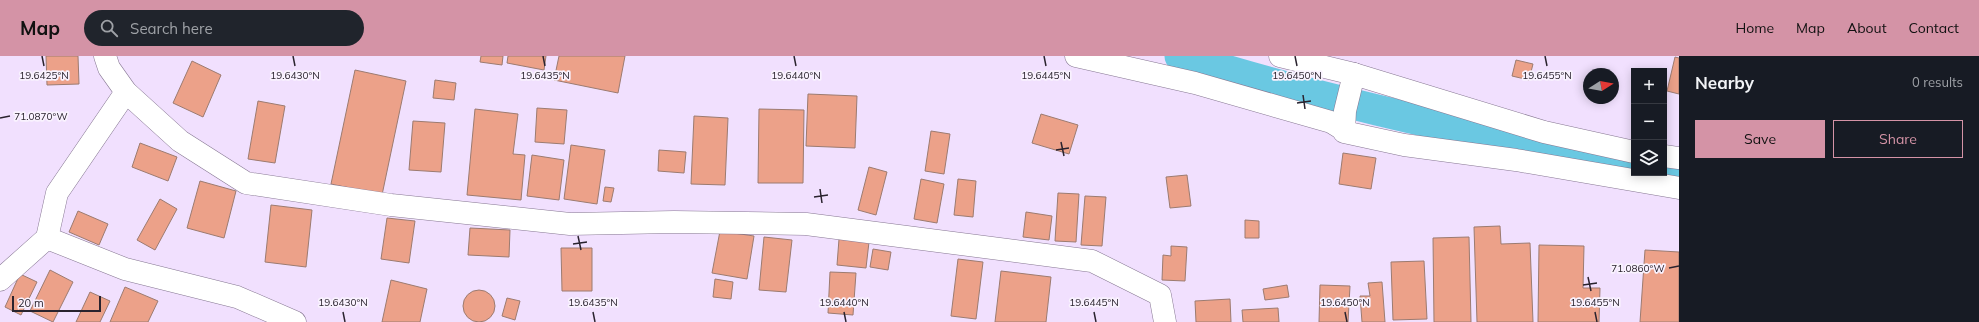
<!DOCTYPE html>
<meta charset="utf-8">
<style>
body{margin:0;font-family:Mulish,sans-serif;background:#20242c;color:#f1f3f6}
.controls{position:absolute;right:12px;top:12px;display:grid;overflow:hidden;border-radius:0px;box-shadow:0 2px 10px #0003}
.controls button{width:36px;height:36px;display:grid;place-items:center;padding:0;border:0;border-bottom:1px solid #363941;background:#171b24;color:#f1f3f6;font:20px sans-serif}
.compass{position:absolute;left:1583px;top:12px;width:36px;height:36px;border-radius:50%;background:#171b24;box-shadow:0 2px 10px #0003;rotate:79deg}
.scale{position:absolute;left:12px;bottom:10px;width:89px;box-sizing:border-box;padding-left:4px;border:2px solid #2a232e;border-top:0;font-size:11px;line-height:14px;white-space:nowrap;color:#2a232e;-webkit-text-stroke:3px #f9f2fe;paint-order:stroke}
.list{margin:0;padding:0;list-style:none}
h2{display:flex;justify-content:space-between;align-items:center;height:52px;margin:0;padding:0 16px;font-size:17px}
h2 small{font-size:13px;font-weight:400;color:#9ea1a6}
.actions{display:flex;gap:8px;padding:12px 16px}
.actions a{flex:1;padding:9px 0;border:1px solid #d493a6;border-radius:0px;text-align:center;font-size:14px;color:#d493a6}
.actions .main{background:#d493a6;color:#111}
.icon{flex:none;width:22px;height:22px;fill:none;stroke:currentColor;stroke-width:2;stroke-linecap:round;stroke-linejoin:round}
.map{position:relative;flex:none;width:1679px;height:266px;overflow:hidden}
header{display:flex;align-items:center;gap:24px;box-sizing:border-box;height:56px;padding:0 20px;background:#d493a6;color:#111}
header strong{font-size:19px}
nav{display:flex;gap:22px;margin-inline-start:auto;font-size:14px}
.search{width:280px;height:36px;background:#20242c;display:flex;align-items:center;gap:10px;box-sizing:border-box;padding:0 14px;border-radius:22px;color:#9ea1a6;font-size:15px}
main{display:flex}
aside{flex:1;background:#171b24}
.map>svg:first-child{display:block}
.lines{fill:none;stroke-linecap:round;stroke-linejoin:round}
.canal{stroke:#6ac8e2;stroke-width:31}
.building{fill:#eca189;stroke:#9c7b70}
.minor-casing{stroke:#867792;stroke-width:23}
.minor{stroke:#fff;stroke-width:22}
.ticks{fill:none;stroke:#2a232e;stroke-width:1.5}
.ticks-label{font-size:10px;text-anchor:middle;fill:#2a232e;stroke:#f9f2fe;stroke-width:3.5;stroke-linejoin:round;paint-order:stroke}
</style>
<header>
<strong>Map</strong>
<div class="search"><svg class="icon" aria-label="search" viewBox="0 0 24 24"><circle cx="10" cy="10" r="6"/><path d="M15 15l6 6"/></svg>Search here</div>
<nav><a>Home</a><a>Map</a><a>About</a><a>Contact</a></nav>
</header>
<main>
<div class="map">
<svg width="1679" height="266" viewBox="0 0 1679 266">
<rect width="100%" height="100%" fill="#f1e0fe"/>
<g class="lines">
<g class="canal">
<path d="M1180,0C1328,47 1482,78 1634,111"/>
<path d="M1664,117L1679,118"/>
</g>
</g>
<g class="building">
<path d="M46,0H78L79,28L47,29Z"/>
<path d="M481,0H503L502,9L480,6Z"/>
<path d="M508,0H546L544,14L507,7Z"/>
<path d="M559,0H625L618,37L554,24Z"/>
<path d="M1675,1L1679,2V38L1667,35Z"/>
<path d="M1516,4L1533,8L1529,24L1512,20Z"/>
<path d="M192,5L221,19L203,61L173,47Z"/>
<path d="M355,14L406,25L382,139L331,128Z"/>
<path d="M435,24L456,27L454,44L433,42Z"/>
<path d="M808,38L857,40L855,92L806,90Z"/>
<path d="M258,45L285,50L275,107L248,103Z"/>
<path d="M537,52L567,54L564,88L535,86Z"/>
<path d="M475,53L518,58L513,98L525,99L521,144L467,139Z"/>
<path d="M759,53L804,54L803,127H758Z"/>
<path d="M1041,58L1078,69L1069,98L1032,87Z"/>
<path d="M694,60L728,62L725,129L691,128Z"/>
<path d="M413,65L445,67L441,116L409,114Z"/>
<path d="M931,75L950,78L944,118L925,115Z"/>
<path d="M140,87L177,101L168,125L132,111Z"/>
<path d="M571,89L605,94L597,148L564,143Z"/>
<path d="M659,94L686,96L684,117L658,115Z"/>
<path d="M1343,97L1376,102L1371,133L1339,128Z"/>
<path d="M532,99L564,104L559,144L527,140Z"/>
<path d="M869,111L887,116L876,159L858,154Z"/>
<path d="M1187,119L1191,150L1170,152L1166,121Z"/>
<path d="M921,123L944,128L937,167L914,163Z"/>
<path d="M958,123L976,125L973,161L954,159Z"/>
<path d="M200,125L236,135L224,182L187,172Z"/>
<path d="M605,131L614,132L611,146L603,145Z"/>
<path d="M1058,137L1079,138L1076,186L1055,185Z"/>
<path d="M1085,140L1106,141L1102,190L1081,189Z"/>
<path d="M160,143L177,153L155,194L137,184Z"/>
<path d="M271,149L312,154L306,211L265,206Z"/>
<path d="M78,155L108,168L99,189L69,176Z"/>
<path d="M1026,156L1052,160L1049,184L1023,181Z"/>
<path d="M387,162L415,165L409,207L381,203Z"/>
<path d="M1245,164L1259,165V182H1245Z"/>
<path d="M1500,170L1501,188L1530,187L1533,266H1477L1474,171Z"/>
<path d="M470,172L510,174L509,201L468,199Z"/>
<path d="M720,175L754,180L747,223L712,217Z"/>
<path d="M764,181L792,184L786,236L759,234Z"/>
<path d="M1469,181L1471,266H1434L1433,182Z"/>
<path d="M839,183L869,186L866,212L837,209Z"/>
<path d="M1539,189L1584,190L1583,232H1600L1599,266H1538Z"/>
<path d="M1171,190L1187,191L1185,225L1162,224L1163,199L1171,200Z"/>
<path d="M561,192H592V235H562Z"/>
<path d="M873,193L891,196L888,214L870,211Z"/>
<path d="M1645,194L1679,196V266H1640Z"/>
<path d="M958,203L983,206L976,263L951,260Z"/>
<path d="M1424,205L1427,263L1393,264L1391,206Z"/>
<path d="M50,214L73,226L53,266L30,255Z"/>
<path d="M1001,215L1051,221L1046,266H995Z"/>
<path d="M830,216L856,217L853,259L828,257Z"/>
<path d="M20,218L37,226L21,259L5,251Z"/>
<path d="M715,223L733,226L731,243L713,241Z"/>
<path d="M391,224L427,233L420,266H382Z"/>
<path d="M1382,226L1385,266H1362L1360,240H1370L1368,227Z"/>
<path d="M1287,229L1289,241L1265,244L1263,233Z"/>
<path d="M1320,229L1350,230L1348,266H1319Z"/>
<path d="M125,231L158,245L148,266H110Z"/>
<circle cx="479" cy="250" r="16"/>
<path d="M90,236L110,245L100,266H76Z"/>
<path d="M507,242L520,245L515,264L502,260Z"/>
<path d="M1230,243L1231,266H1196L1195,245Z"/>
<path d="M1278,252L1279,266H1243L1242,254Z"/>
</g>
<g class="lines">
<g class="minor-casing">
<g id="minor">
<path d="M105,0L109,12L126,36L180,85L246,127L391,149L570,168L674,166L806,168L1092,205L1160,239L1165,266"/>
<path d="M1076,0L1195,27L1331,66L1344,74"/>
<path d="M1280,0L1354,18L1544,76L1634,96"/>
<path d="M1354,18L1345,55L1344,76L1404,89L1516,104L1679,132"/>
<path d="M1664,100L1679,102"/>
<path d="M47,182L57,137L126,36"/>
<path d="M0,224L47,182L125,213L237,241L295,266"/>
</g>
</g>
<use href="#minor" class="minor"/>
</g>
<path class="ticks" d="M42,0L44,10M293,0L295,10M543,0L545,10M794,0L796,10M1044,0L1046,10M1295,0L1297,10M1545,0L1547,10M1303,39L1305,53M1297,47L1311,45M0,62L10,60M1061,86L1064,100M1056,94L1069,92M820,133L822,147M814,141L828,139M578,180L581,194M573,188L587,186M1669,212L1679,210M1588,221L1591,235M1583,229L1597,227M343,256L345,266M593,256L595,266M844,256L846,266M1094,256L1096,266M1345,256L1347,266M1595,256L1597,266"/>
<g class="ticks-label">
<text x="44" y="23">19.6425°N</text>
<text x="295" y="23">19.6430°N</text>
<text x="545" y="23">19.6435°N</text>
<text x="796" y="23">19.6440°N</text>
<text x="1046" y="23">19.6445°N</text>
<text x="1297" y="23">19.6450°N</text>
<text x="1547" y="23">19.6455°N</text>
<text x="41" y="64">71.0870°W</text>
<text x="1638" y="216">71.0860°W</text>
<text x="343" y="250">19.6430°N</text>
<text x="593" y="250">19.6435°N</text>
<text x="844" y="250">19.6440°N</text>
<text x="1094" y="250">19.6445°N</text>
<text x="1345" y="250">19.6450°N</text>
<text x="1595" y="250">19.6455°N</text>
</g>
</svg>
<div class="controls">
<button>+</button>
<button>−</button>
<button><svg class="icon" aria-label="layers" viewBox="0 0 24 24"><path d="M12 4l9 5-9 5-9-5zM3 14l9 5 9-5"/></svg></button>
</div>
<svg class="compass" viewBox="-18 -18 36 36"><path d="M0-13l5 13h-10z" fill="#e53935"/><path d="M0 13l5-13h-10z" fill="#9ea1a6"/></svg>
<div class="scale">20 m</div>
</div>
<aside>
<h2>Nearby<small>0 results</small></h2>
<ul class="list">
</ul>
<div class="actions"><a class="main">Save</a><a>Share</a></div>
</aside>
</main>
